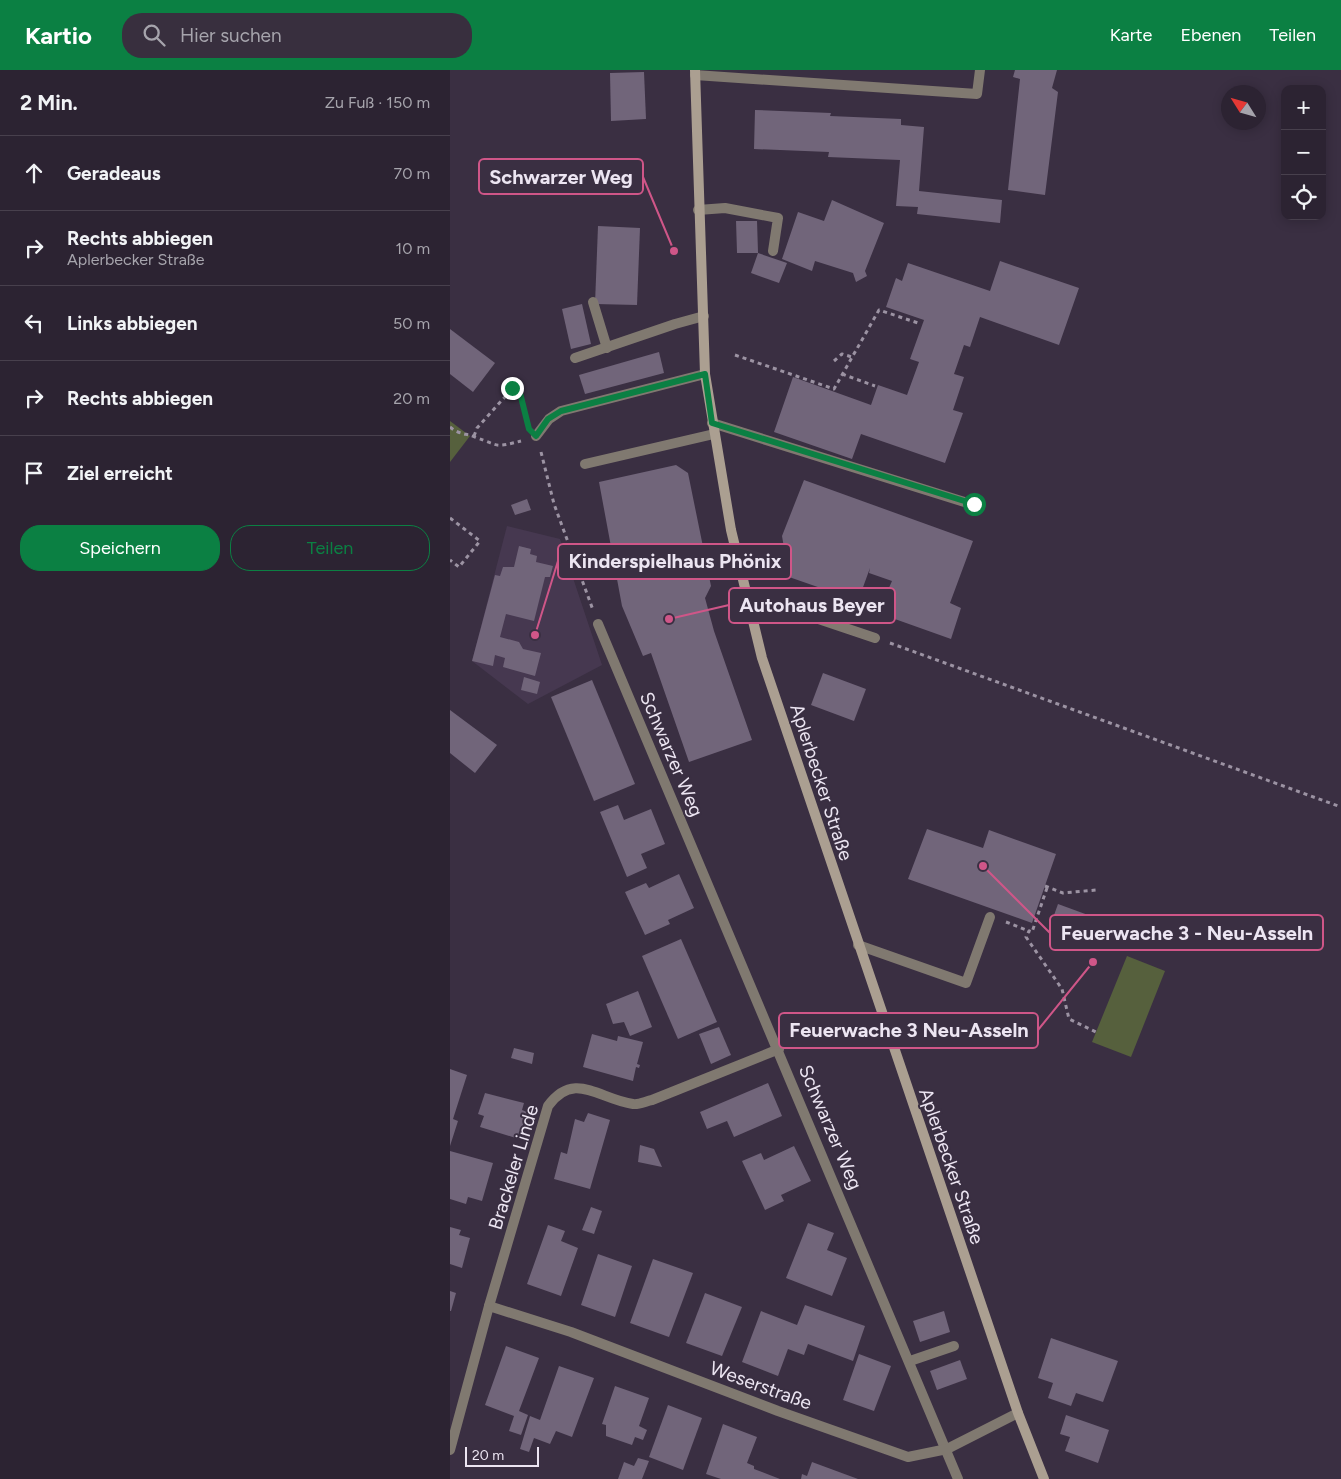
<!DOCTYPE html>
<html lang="de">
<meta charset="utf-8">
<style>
body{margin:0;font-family:Figtree,sans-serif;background:#382f3e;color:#f1f3f6}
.controls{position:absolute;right:15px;top:15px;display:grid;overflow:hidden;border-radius:10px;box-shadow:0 2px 12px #0003}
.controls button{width:45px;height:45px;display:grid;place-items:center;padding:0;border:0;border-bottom:1px solid #48404d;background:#2c2332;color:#f1f3f6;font:25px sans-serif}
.compass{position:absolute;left:771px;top:15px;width:45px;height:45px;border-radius:50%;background:#2c2332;box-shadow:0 2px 12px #0003;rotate:307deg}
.scale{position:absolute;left:15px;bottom:12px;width:74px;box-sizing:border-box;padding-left:5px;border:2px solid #ece5f2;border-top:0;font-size:14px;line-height:18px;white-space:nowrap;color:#ece5f2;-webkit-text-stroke:4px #3a2f42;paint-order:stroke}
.stop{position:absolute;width:15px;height:15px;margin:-11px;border:4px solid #0b8043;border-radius:50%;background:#fff}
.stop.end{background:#0b8043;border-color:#fff;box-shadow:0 1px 5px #0008}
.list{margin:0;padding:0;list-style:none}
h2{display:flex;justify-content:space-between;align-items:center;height:65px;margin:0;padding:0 20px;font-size:21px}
h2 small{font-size:16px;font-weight:400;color:#a6a4ac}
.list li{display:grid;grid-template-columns:32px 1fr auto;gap:15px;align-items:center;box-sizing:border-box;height:75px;padding:0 20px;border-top:1px solid #48404d}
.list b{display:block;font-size:19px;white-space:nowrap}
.list p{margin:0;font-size:16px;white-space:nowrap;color:#a6a4ac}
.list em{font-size:16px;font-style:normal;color:#a6a4ac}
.actions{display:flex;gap:10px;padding:15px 20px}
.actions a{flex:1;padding:11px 0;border:1px solid #0b8043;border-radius:20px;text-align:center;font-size:18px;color:#0b8043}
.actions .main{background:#0b8043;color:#fff}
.icon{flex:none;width:28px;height:28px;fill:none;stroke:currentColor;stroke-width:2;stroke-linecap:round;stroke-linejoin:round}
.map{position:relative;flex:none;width:891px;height:1409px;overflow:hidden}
header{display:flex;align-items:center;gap:30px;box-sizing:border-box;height:70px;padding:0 25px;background:#0b8043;color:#fff}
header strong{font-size:24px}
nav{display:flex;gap:28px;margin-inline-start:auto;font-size:18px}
.search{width:350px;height:45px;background:#382f3e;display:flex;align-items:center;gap:12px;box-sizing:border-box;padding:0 18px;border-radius:20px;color:#a6a4ac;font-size:19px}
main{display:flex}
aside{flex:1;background:#2c2332}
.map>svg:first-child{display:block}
.built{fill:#463850}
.green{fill:#56603d}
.building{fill:#71657a}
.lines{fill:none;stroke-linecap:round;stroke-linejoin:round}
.path{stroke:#9c93a3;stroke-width:3;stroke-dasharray:4 4;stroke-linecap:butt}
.service{stroke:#807970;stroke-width:10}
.minor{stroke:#807970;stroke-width:10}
.secondary{stroke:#ab9f91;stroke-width:10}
.route{stroke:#0b8043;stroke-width:6}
.labels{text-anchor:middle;stroke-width:4;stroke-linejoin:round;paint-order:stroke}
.street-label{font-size:19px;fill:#ece5f2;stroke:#3a2f42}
.leader{fill:none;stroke:#cf5688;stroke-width:2}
.callout-dot{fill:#cf5688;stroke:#3a2f42;stroke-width:2}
.callout{fill:#3a2f42;stroke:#cf5688;stroke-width:2}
.callout-label{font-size:20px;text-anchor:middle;font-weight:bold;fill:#ece5f2}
</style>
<header>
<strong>Kartio</strong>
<div class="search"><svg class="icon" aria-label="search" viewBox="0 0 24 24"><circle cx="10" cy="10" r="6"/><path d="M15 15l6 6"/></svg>Hier suchen</div>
<nav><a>Karte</a><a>Ebenen</a><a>Teilen</a></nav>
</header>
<main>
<aside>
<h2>2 Min.<small>Zu Fuß · 150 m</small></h2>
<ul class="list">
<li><svg class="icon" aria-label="ahead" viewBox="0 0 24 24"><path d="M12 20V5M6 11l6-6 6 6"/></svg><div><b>Geradeaus</b></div><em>70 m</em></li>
<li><svg class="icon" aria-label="right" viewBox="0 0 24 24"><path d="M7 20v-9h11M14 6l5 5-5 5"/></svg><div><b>Rechts abbiegen</b><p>Aplerbecker Straße</p></div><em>10 m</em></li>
<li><svg class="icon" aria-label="left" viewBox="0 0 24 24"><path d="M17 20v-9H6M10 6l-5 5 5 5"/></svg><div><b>Links abbiegen</b></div><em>50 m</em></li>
<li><svg class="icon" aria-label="right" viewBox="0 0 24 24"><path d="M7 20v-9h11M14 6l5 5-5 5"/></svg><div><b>Rechts abbiegen</b></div><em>20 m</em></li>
<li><svg class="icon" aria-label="arrive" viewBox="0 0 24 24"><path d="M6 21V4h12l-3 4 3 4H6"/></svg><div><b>Ziel erreicht</b></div></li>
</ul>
<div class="actions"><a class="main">Speichern</a><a>Teilen</a></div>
</aside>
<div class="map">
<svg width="891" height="1409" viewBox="0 0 891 1409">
<rect width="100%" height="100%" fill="#3a2f42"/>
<path class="built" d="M57,456L110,469L152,595L78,634L22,591Z"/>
<g class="green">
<path d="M0,351L20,366L0,392Z"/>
<path d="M677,886L715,901L681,987L642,972Z"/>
</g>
<g class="building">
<path d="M565,0H607L602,18L608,22L595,125L558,120L570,9L563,7Z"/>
<path d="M194,2L196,49L161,51L160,3Z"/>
<path d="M305,40L381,43L380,46L451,49V55L474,57L469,121L552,130L550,153L467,144L468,137L446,136L450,90L378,87L379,82L304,79Z"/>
<path d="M382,130L434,153L415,201L417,206L406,212L403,203L365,191L362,201L332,189L348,142L374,151Z"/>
<path d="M286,151H307L308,183H287Z"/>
<path d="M148,156L190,158L187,235L145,234Z"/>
<path d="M308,183L337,193L329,213L301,203Z"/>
<path d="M550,191L629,218L609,275L530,247L520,277L514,275L504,304L514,307L503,340L513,343L495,393L411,364L402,389L324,362L343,307L421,335L428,315L457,325L469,292L460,289L474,250L436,237L446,208L452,211L458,193L540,221Z"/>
<path d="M132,234L141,274L121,279L112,239Z"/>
<path d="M0,259L45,293L23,322L0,304Z"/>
<path d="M209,282L214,303L135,324L129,305Z"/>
<path d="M226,395L238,403L261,516L255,528L264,561L302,670L239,692L201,583L193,586L172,536L149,412Z"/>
<path d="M354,410L523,471L500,533L511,538L501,569L428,543L442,511L419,503L420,498L408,531L339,507L332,466Z"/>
<path d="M77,429L81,440L65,445L61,435Z"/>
<path d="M69,476L81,479L80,484L87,486L86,492L103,496L100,507H95L84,551L56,544L50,567L69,572L73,579L91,583L85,606L53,597L55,588L45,585L43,596L22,591L45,505L50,506L53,497H64Z"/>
<path d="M373,603L416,619L404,651L361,635Z"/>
<path d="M74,607L90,612L87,624L71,620Z"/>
<path d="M142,610L185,714L144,731L101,627Z"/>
<path d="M0,640L47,675L25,703L0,683Z"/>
<path d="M168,735L174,750L201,739L215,774L191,784L197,798L177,807L150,742Z"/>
<path d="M477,759L533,778L539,760L606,784L582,853L458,809Z"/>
<path d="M229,804L244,838L218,850L220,854L195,865L175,822L196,813L199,818Z"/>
<path d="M608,834L638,845L627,873L598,862Z"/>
<path d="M231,869L267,952L228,969L192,886Z"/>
<path d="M188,921L202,957L180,966L174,952L163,954L156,934Z"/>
<path d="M269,957L281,985L261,994L249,964Z"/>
<path d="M142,964L167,971L168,966L193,972L187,994L190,995L189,998L186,997L183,1011L133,997Z"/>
<path d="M64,978L84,983L82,994L61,988Z"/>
<path d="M0,999L17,1005L3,1049L8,1051L0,1076Z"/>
<path d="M318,1013L332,1046L284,1067L277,1051L257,1059L250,1042Z"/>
<path d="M35,1023L74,1033L72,1040L77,1042L69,1069L30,1057L34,1046L28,1044Z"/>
<path d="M138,1043L160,1050L140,1119L104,1109L111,1082L117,1084L125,1049L134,1052Z"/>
<path d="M190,1075L204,1079L212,1097L188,1092Z"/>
<path d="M344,1076L361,1111L331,1125L334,1131L315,1140L292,1091L311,1083L314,1090Z"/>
<path d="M0,1081L43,1093L32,1131L18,1127L16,1134L0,1129Z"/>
<path d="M141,1137L152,1141L144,1164L132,1160Z"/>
<path d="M358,1153L384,1163L377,1180L397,1188L382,1226L336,1208Z"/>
<path d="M98,1155L115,1161L111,1171L128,1178L111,1226L77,1214Z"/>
<path d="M0,1157L11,1160L9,1165L20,1168L12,1198L0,1194Z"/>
<path d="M148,1184L182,1196L165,1247L131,1235Z"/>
<path d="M203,1189L243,1203L219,1267L180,1253Z"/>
<path d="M0,1221L6,1223L1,1241H0Z"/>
<path d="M255,1223L292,1237L272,1286L236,1273Z"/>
<path d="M355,1235L415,1256L403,1291L358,1274L354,1285L338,1279L328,1306L292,1292L311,1241L347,1255Z"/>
<path d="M494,1241L500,1262L470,1272L463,1251Z"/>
<path d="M601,1268L668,1291L653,1332L626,1323L621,1336L598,1328L603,1313L588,1308Z"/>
<path d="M56,1276L89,1288L69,1341L78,1345L71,1365L59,1361L64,1346L35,1335Z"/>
<path d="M409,1284L441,1296L424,1341L393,1330Z"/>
<path d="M510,1290L517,1309L487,1320L480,1301Z"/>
<path d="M109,1296L144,1308L122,1367L106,1361L100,1374L84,1368L79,1382L70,1379L80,1346L90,1350Z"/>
<path d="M165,1316L199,1328L189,1356L197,1360L193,1370L185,1367L182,1375L156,1366V1355L152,1354Z"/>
<path d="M218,1335L252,1348L233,1400L199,1387Z"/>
<path d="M616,1345L659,1360L648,1393L615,1381L620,1367L610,1364Z"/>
<path d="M273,1354L307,1367L297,1393L304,1396V1399L330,1409H271L256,1404Z"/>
<path d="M188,1388L199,1391L192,1409H168L174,1392L184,1396Z"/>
<path d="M362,1392L408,1409H351L352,1404L357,1406Z"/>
</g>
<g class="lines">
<g class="path">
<path d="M285,285L384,319L429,240L468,253"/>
<path d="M384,291L392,284L402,287"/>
<path d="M392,304L425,316"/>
<path d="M0,357C10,365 15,363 25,367C50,376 44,378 71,371"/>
<path d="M24,366L27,358L62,319H69L77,350"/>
<path d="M91,382L104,434L143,540"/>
<path d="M0,448L30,471L9,497L0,490"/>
<path d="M440,573L891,737"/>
<path d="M595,816L613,823L646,820"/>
<path d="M597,818L582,862L579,861L576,867L612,919L619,949L646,962"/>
<path d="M556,852L579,861"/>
</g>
<g class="service">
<path d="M248,140L275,138L328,148L323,181"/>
<path d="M143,232L157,278"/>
<path d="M125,288L225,254L254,246"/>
<path d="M262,353L524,435"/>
<path d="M86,366L99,349L111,341L255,304"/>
<path d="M135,394L264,364"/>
<path d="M297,525L425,568"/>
<path d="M408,875L516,913L540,847"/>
<path d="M460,1291L504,1276"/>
</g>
<g class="minor">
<path d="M245,5L527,24L530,0"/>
<path d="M148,554L508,1409"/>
<path d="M39,1236L121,1262L328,1341L458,1387L497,1379L568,1343"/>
<path d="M0,1380L39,1236L98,1036C124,1000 149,1029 183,1034C189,1035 196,1031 202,1030L329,979"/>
</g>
<path class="secondary" d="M245,0L255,304L281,460L312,588L568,1343L594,1409"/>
</g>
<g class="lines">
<path class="route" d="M62,318L69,319L79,359L86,366L98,349L111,341L255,304L262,353L524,434"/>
</g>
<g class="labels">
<g class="street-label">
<text transform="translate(222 684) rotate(67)" y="7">Schwarzer Weg</text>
<text transform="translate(372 712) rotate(72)" y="7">Aplerbecker Straße</text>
<text transform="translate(381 1057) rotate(67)" y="7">Schwarzer Weg</text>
<text transform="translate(502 1096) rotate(71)" y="7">Aplerbecker Straße</text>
<text transform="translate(63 1097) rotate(-73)" y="7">Brackeler Linde</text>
<text transform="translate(311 1315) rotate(20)" y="7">Weserstraße</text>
</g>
</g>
<path class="leader" d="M224 181L193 107M85 565L108 491M219 549L279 535M533 796L600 863M643 892L588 960"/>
<g class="callout-dot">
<circle cx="224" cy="181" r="5"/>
<circle cx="85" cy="565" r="5"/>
<circle cx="219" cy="549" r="5"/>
<circle cx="533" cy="796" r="5"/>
<circle cx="643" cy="892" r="5"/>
</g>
<g class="callout">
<rect x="29" y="89" width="164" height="35" rx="5"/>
<rect x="108" y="474" width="233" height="35" rx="5"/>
<rect x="279" y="518" width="166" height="35" rx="5"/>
<rect x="600" y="845" width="273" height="35" rx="5"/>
<rect x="329" y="943" width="259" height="35" rx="5"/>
</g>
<g class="callout-label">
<text x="111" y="114">Schwarzer Weg</text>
<text x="225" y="498">Kinderspielhaus Phönix</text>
<text x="362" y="542">Autohaus Beyer</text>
<text x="737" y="870">Feuerwache 3 - Neu-Asseln</text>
<text x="459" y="967">Feuerwache 3 Neu-Asseln</text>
</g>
</svg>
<div class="controls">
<button>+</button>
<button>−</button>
<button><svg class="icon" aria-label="locate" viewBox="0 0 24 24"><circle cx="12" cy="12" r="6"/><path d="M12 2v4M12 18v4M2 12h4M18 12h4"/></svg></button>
</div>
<svg class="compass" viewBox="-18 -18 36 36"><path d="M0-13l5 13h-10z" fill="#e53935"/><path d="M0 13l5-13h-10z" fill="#a6a4ac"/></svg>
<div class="scale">20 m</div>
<div class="stop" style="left:524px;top:434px"></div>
<div class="stop end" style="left:62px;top:318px"></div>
</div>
</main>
